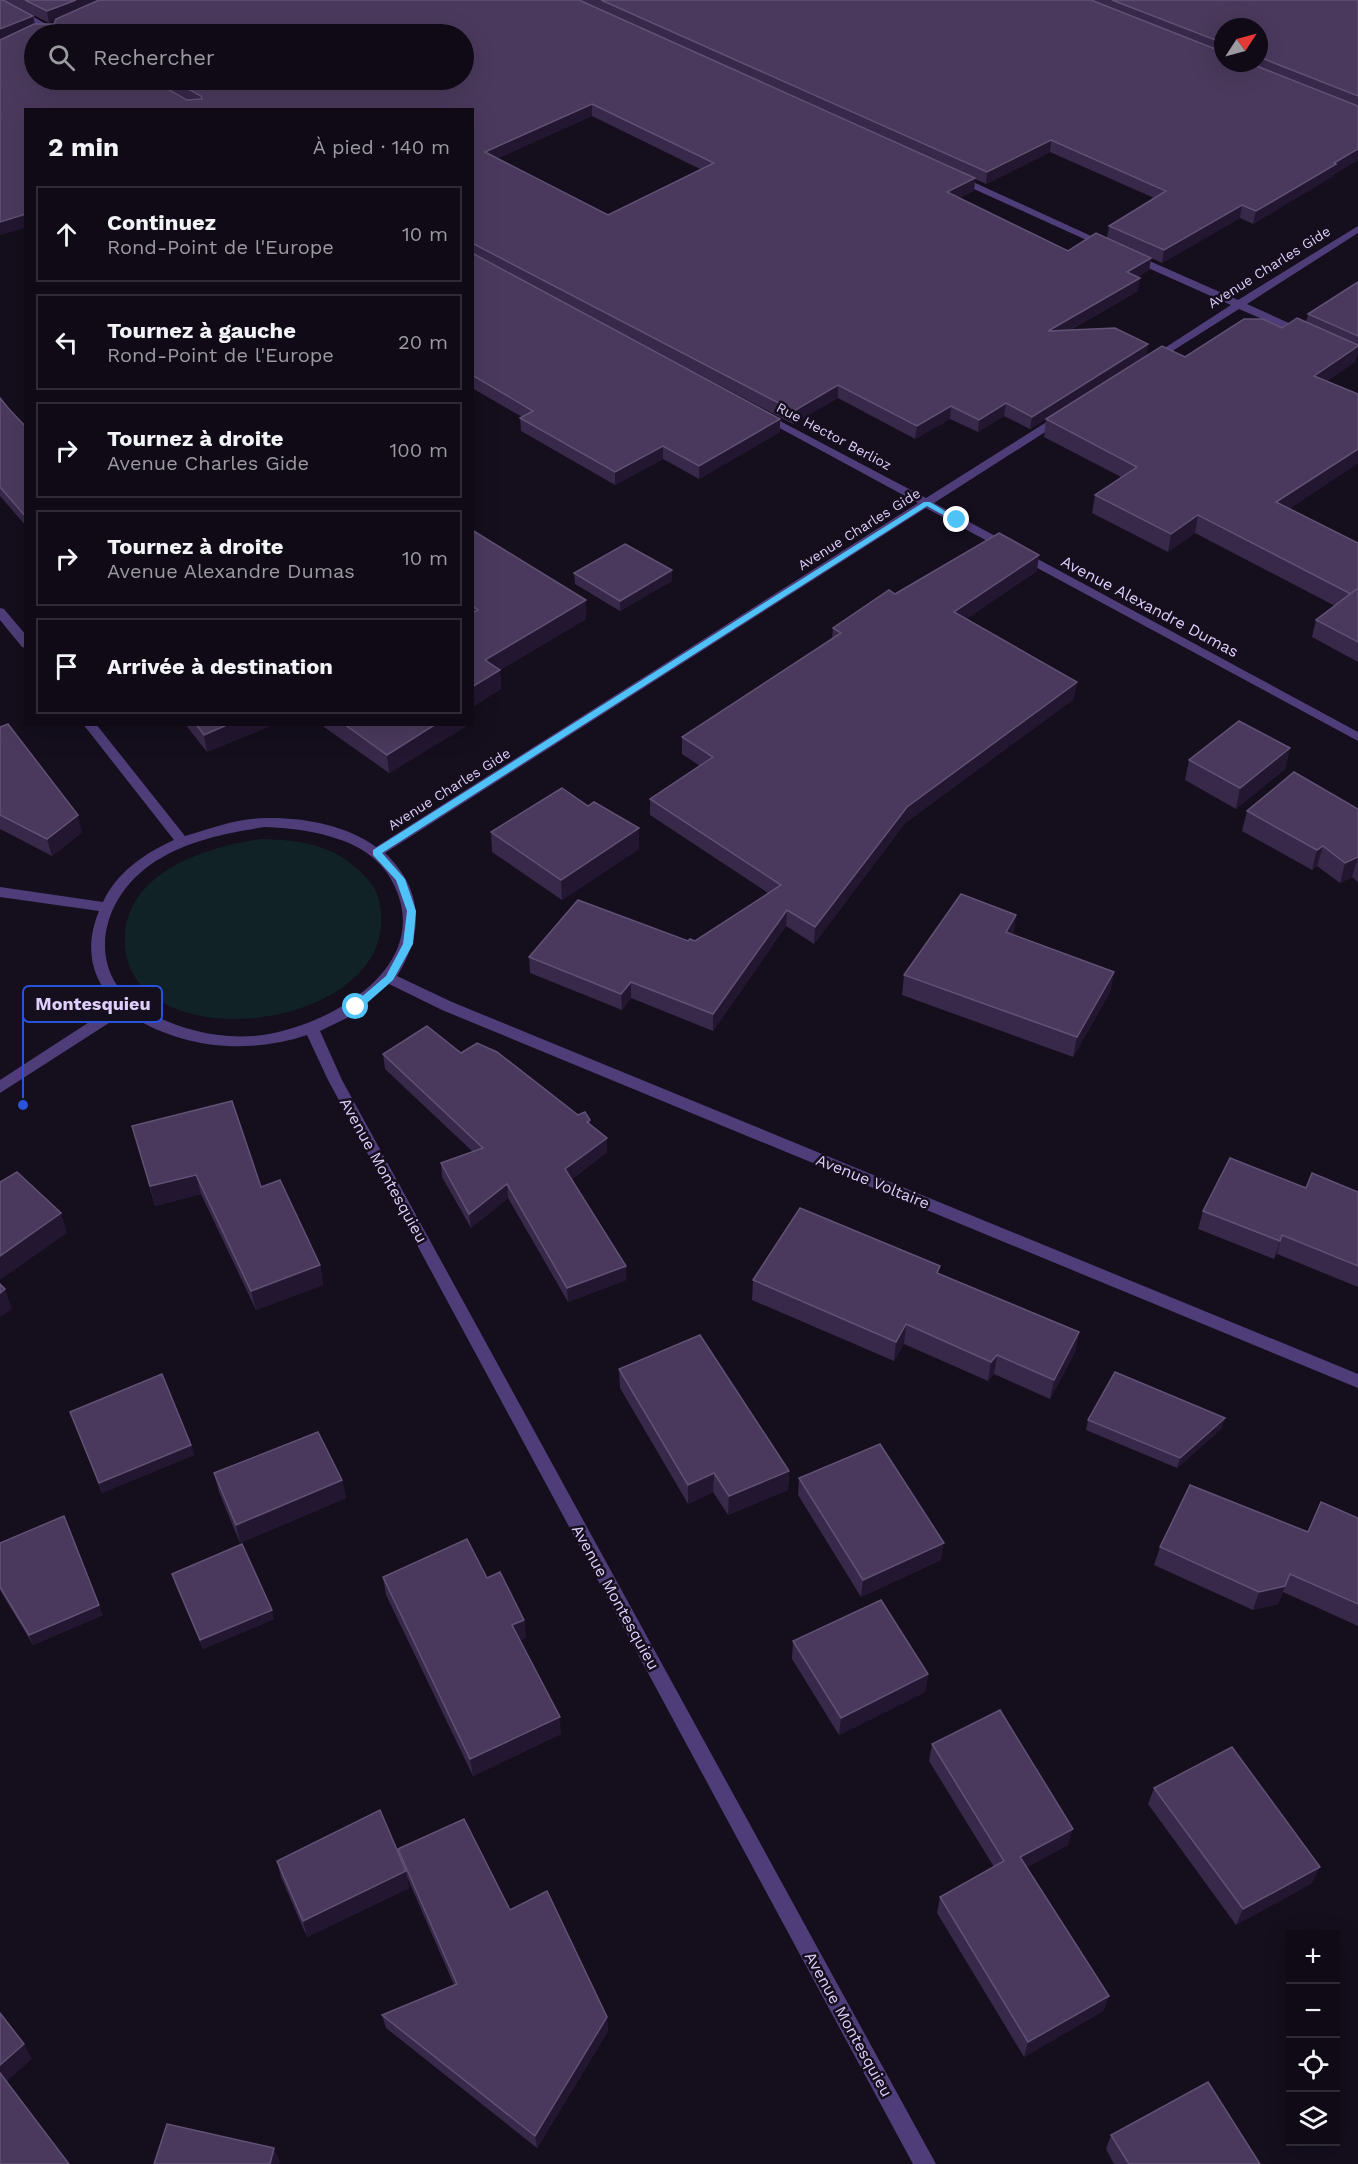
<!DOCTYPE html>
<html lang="fr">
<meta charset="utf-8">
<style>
body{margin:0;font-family:"Work Sans",sans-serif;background:#1d1823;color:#f1f3f6}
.controls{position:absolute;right:18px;bottom:18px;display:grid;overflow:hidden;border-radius:0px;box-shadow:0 6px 24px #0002}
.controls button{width:54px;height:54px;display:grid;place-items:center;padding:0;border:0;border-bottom:2px solid #2f2b35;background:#0f0a16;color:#f1f3f6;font:30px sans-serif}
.compass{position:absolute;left:1214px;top:18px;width:54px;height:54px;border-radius:50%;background:#0f0a16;box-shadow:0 6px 24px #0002;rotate:54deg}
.stop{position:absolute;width:18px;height:18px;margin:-14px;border:4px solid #4fc3f7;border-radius:50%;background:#fff}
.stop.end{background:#4fc3f7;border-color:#fff;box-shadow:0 2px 6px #0008}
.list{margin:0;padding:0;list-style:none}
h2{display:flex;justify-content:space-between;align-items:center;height:78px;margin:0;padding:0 24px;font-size:26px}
h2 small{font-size:20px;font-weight:400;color:#9b9aa1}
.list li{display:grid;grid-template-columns:39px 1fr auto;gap:18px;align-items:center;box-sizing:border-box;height:96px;margin:0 12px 12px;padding:0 12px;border:2px solid #2f2b35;border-radius:0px}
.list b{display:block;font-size:22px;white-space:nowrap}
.list p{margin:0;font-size:20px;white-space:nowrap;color:#9b9aa1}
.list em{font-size:20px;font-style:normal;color:#9b9aa1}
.icon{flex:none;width:33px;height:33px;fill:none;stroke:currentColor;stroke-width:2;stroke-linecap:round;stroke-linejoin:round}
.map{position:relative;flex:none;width:1358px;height:2164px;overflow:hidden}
.search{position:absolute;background:#0f0a16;box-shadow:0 6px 24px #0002;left:24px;top:24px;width:450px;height:66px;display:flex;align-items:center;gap:15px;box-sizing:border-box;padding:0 21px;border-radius:33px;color:#9b9aa1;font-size:22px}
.panel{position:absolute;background:#0f0a16;box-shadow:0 6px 24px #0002;left:24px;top:108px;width:450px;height:618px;border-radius:0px}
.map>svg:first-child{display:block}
.green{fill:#112226}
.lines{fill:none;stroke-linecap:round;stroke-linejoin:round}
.minor{fill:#4e3d78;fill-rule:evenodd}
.wall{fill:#382849;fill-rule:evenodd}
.shaded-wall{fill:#221630}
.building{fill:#4a395c;stroke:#615175;stroke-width:1.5;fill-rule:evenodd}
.route{fill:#4fc3f7}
.labels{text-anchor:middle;stroke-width:5;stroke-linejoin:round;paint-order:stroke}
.far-street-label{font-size:14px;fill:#dfcefb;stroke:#140e1d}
.street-label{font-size:16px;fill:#dfcefb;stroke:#140e1d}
.leader{fill:none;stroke:#2754da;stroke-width:2}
.callout-dot{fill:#2754da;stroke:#140e1d;stroke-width:2}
.callout{fill:#140e1d;stroke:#2754da;stroke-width:2}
.callout-label{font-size:18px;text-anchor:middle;font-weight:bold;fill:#dfcefb}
</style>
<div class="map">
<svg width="1358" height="2164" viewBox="0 0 1358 2164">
<rect width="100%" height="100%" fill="#140e1d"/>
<path class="green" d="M261,839C306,840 340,846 370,882C380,894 382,909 381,925C375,1032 134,1059 125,946C120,874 204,847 261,839Z"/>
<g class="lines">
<g class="minor">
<path d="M0,0H3L64,34H54L0,6Z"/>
<path d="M954,176H960L1113,246L1104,248L954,180Z"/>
<path d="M1358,226V233L1247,304L1309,332V336H1301L1239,309L1155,362L1146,360L1231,305L1128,259V255H1136L1238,300Z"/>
<path d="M763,412L926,498L1056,416H1064V420L934,503L1358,732V741L926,508L385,853C424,890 424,933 397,976L452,1002L1358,1374V1388L442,1010L389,984L353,1015L320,1031L342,1080L936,2164H913L328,1080L307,1035C248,1055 178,1049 126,1012L0,1093V1080L117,1004C89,978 85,945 99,911L0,897V887L103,902C117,872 145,853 174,840L83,724H96L185,836C211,828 239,818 266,818C301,817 347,825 376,847L918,503L759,417V413ZM265,827C291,828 316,831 341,840C364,848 384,863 394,885C434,967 330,1025 263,1035C225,1040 188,1032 153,1015C85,983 94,905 150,865C184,841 225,833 265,827Z"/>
<path d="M0,608L4,609L26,635V648L22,647L0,620Z"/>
</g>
</g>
<g class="wall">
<path d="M4,0H1358V160L1334,174L1333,176L1253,224L1240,218L1162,263L1151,258L1149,270L1138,277V291L1070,330L1148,344L1146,356L1185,357L1282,328L1306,322L1308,314L1358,282V352L1355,362L1327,381L1358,463L1289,509L1358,543V662L1312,637L1316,620L1335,606L1195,533L1168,552L1092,513L1095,495L1121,477L1044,437L1046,419L1030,429L1004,416L978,432L950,419L915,439L838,398L793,424L645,346L780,432L699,479L663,459L615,485L521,431L520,418L522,417L472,388V110H26L35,24H54L55,20L49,23ZM1223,27H1259V63H1223ZM34,34L464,80H153L189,100H187ZM592,116L702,170L608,215L498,158ZM1050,152L1154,198L1109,226L1107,238L1068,251L959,198L974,191L975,179L986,184Z"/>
<path d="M0,398L9,409L26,427V526L0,496Z"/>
<path d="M472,530L586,619L500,670L501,689L472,707Z"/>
<path d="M1037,571L966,619L1074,699L905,823L814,944L786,926L713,1031L631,998L622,1010L530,973L529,957L695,941L768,893L650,815V799L700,766L682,754V737L832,639L833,628L895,594Z"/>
<path d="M574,573L672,581L620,611L575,584Z"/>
<path d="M185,724H275L207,752Z"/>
<path d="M323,724H467L468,725L389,773L324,727Z"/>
<path d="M0,727L82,832L52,856L0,829Z"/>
<path d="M1290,748L1285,769L1236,809L1185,780L1189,760Z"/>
<path d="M588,806L639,828V849L562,900L492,852L491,832Z"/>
<path d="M1358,809V882L1352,877L1340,883L1317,866L1312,870L1242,831L1247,811Z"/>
<path d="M1016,915L1013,935L1114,972L1110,992L1073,1057L902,995L904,975Z"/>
<path d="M461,1053L578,1115L590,1120V1125L607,1138V1152L572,1179L626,1280L568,1302L508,1198L471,1228L442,1177L441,1163L473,1152L385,1069L383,1054Z"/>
<path d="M132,1126L261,1187L320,1265L323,1285L256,1310L201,1194L155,1206Z"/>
<path d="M1306,1188L1358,1192V1287L1277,1254L1274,1259L1198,1229L1203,1211Z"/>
<path d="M939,1274L1079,1332L1075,1352L1050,1399L994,1374L988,1381L904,1344L894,1361L752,1300L753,1280Z"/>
<path d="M619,1369L789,1471L788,1490L728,1515L713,1492L688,1504L620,1388Z"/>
<path d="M70,1412L191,1445L194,1455L102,1493Z"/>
<path d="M1088,1420L1222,1428L1177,1468L1086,1430Z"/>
<path d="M214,1473L342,1480L346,1498L240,1543L219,1492Z"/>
<path d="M799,1478L941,1560L861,1597L798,1495Z"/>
<path d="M1358,1518V1626L1283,1592L1278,1604L1253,1610L1154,1565L1160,1547L1308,1532Z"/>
<path d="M0,1543L103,1615L33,1645L0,1590Z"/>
<path d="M172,1574L274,1619L203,1649L175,1584Z"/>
<path d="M383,1577L487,1578L524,1620L526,1638L520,1640L561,1734L473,1776L386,1595Z"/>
<path d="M793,1641L928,1674L925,1692L839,1735L792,1659Z"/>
<path d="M932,1744L1068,1845L1027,1867L1109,1996L1103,2011L1024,2057L937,1913L940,1897L994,1867L929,1761Z"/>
<path d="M1154,1788L1312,1883L1236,1925L1148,1804Z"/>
<path d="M398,1849L510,1910L607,2017L608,2031L537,2148L386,2028L382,2015L454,1985L407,1877L409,1888L307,1937L281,1877L277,1861L399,1856Z"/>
<path d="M1111,2135L1260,2164H1114L1106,2149Z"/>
</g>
<g class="shaded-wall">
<path d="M76,0H109L49,23L47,11Z"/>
<path d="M33,16L36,28L0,42V29Z"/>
<path d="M592,104V116L486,164L485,152Z"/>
<path d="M1051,140L1050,152L986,184L987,172Z"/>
<path d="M1358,149V160L1334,174L1333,176L1253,224L1256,211L1334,163Z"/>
<path d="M975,178L974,191L946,205L947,192Z"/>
<path d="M1242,205L1240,218L1162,263L1164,250Z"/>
<path d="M26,214V228L0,235V222Z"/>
<path d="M1151,258L1149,270L1125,285L1127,272Z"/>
<path d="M1140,278L1138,291L1046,343L1048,331Z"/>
<path d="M1148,344L1146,356L1030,429L1032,417Z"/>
<path d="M1358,346V352L1355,362L1310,393L1314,376Z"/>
<path d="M838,385V398L793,424L794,411Z"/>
<path d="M1006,403L1004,416L978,432L979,420Z"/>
<path d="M951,406L950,419L915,439L917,426Z"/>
<path d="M780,419V432L699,479V466Z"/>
<path d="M663,446V459L615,485V472Z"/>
<path d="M1358,449V463L1273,520L1276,502Z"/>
<path d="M1198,515L1195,533L1168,552L1171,534Z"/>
<path d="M1039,555L1037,571L952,629L954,612Z"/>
<path d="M672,570V581L620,611V601Z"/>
<path d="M586,600V619L500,670L501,689L472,707V687L485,660Z"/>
<path d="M1077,682L1074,699L905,823L814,944L815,927L907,807Z"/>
<path d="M229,724H275L207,752L204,735Z"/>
<path d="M436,724H467L468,725L389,773L387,755Z"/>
<path d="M1290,748L1285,769L1236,809L1240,788Z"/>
<path d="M78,815L82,832L52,856L47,839Z"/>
<path d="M639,828V849L562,900L561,880Z"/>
<path d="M1323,846L1317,866L1312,870L1317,850Z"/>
<path d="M1358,857L1352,877L1340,883L1345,863Z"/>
<path d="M787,910L786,926L713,1031V1014Z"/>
<path d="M1016,915L1013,935L1006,932Z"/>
<path d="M1114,972L1110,992L1073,1057L1077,1037Z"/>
<path d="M631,982V998L622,1010L621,994Z"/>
<path d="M607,1138V1152L566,1183L565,1169Z"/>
<path d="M196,1175L201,1194L155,1206L150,1186Z"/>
<path d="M507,1184L508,1198L471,1228L469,1214Z"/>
<path d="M61,1213L67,1233L0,1280V1256Z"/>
<path d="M1282,1235L1277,1254L1274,1259Z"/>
<path d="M320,1265L323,1285L256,1310L251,1291Z"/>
<path d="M626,1266V1280L568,1302L567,1288Z"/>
<path d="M5,1289L12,1309L0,1317V1293Z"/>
<path d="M906,1324L904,1344L894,1361L896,1342Z"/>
<path d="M1079,1332L1075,1352L1050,1399L1054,1380Z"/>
<path d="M997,1355L994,1374L988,1381L991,1362Z"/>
<path d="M1225,1418L1222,1428L1177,1468L1180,1458Z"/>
<path d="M191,1445L194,1455L102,1493L99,1483Z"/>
<path d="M789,1471L788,1490L728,1515L729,1496Z"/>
<path d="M714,1473L713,1492L688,1504V1485Z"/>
<path d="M342,1480L346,1498L240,1543L236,1525Z"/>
<path d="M944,1543L941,1560L861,1597L863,1580Z"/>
<path d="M1290,1574L1278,1604L1253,1610L1259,1592Z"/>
<path d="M99,1605L103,1615L33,1645L29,1635Z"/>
<path d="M272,1610L274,1619L203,1649L200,1640Z"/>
<path d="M524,1620L526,1638L514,1643L512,1625Z"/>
<path d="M928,1674L925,1692L839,1735L841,1718Z"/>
<path d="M560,1717L561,1734L473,1776L470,1759Z"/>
<path d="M1073,1829L1068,1845L1016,1873L1020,1857Z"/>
<path d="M1320,1867L1312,1883L1236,1925L1243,1909Z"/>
<path d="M406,1871L409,1888L307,1937L303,1921Z"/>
<path d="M1109,1996L1103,2011L1024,2057L1028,2042Z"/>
<path d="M607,2017L608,2031L537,2148L535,2136Z"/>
<path d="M24,2044L32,2059L5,2083L0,2074V2065Z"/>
<path d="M274,2148L280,2161L279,2164H270Z"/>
</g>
<g class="building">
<path d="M0,0H3L33,16L0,29Z"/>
<path d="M25,0H76L47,11Z"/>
<path d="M99,0H579L975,178L947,192L1068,251L1096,233L1151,258L1127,272L1140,278L1048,331L1115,328L1148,344L1032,417L1006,403L979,420L951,406L917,426L838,385L794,411L472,243V110H26V214L0,222V40L34,24H54L56,19ZM34,34H464V80H172L201,96L202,99L187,100L152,80H34ZM592,104L714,163L608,215L485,152Z"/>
<path d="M601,0H1091L1223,52V63H1249L1358,106V149L1334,163L1336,164L1256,211L1242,205L1164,250L1109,226L1166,191L1051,140L987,172Z"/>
<path d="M1112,0H1358V96L1259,57V27H1223V43Z"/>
<path d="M472,253L780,419L699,466L663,446L615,472L520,418L533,411L472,375Z"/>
<path d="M1358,282V336L1308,314Z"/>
<path d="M1297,318L1358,345V346L1314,376L1358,394V449L1276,502L1358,543V588L1351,594L1198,515L1171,534L1095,495L1137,467L1046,419L1162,346L1185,357L1244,319H1263L1282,328Z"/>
<path d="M0,398L9,409L26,427V517L0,487Z"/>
<path d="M472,530L586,600L485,660L500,670L472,687V613L478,610L472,606Z"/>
<path d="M999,533L1039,555L954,612L1077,682L907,807L815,927L787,910L713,1014L631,982L621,994L529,957L578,900L688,941L690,939L695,941L781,885L650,799L713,757L682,737L841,633L833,628L889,590L895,594Z"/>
<path d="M625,544L672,570L620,601L574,573Z"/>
<path d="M1358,588V642L1316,620Z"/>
<path d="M1239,721L1290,748L1240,788L1189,760Z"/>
<path d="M8,724L78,815L47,839L0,815V727Z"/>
<path d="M196,724H229L204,735Z"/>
<path d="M344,724H436L387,755Z"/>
<path d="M1294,772L1358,809V857L1345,863L1323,846L1317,850L1247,811Z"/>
<path d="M562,788L588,806L594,802L639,828L561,880L491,832Z"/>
<path d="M961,894L1016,915L1006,932L1114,972L1077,1037L904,975Z"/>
<path d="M427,1026L461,1053L477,1043L497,1052L578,1115L585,1112L590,1120L587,1122L607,1138L565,1169L626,1266L567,1288L507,1184L469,1214L441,1163L483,1148L383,1054Z"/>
<path d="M232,1101L261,1187L280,1180L320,1265L251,1291L196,1175L150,1186L132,1126Z"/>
<path d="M1230,1158L1306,1188L1312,1173L1358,1192V1266L1282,1235L1280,1241L1203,1211Z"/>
<path d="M17,1172L61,1213L0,1256V1182Z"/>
<path d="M800,1208L940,1266L937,1273L1079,1332L1054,1380L997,1355L991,1362L906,1324L896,1342L753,1280Z"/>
<path d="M0,1284L5,1289L0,1293Z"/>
<path d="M700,1335L789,1471L729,1496L714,1473L688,1485L619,1369Z"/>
<path d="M1115,1372L1225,1418L1180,1458L1088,1420Z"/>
<path d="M162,1374L191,1445L99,1483L70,1412Z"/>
<path d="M318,1432L342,1480L236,1525L214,1473Z"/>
<path d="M880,1444L944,1543L863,1580L799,1478Z"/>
<path d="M1190,1485L1308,1532L1321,1502L1358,1518V1604L1290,1574L1285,1586L1259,1592L1160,1547Z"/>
<path d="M64,1516L99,1605L29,1635L0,1587V1543Z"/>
<path d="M467,1539L487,1578L500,1572L524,1620L512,1625L560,1717L470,1759L383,1577Z"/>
<path d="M242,1544L272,1610L200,1640L172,1574Z"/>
<path d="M881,1600L928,1674L841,1718L793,1641Z"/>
<path d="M1000,1710L1073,1829L1020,1857L1109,1996L1028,2042L940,1897L1004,1861L932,1744Z"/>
<path d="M1232,1747L1320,1867L1243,1909L1154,1788Z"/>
<path d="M380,1810L406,1871L303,1921L277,1861Z"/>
<path d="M464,1819L510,1910L547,1891L607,2017L535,2136L382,2015L457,1984L398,1849Z"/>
<path d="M0,2013L24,2044L0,2065Z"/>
<path d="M0,2073L69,2164H0Z"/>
<path d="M1208,2082L1260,2164H1129L1111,2135Z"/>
<path d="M167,2124L274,2148L270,2164H154Z"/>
</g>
<path class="route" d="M924,502H930L960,520L954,521L927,506L382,853L405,879L416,911L413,944L393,980L359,1010H352V1005L386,976L403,944L407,911L396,880L373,855V850Z"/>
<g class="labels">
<g class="far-street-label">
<text transform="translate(1269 267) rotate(-32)" y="5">Avenue Charles Gide</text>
<text transform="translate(834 436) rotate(28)" y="5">Rue Hector Berlioz</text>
<text transform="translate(859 529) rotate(-32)" y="5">Avenue Charles Gide</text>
<text transform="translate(449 789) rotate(-32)" y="5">Avenue Charles Gide</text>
</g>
<g class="street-label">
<text transform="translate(1150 606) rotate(28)" y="6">Avenue Alexandre Dumas</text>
<text transform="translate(384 1170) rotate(61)" y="6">Avenue Montesquieu</text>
<text transform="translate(873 1181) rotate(22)" y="6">Avenue Voltaire</text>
<text transform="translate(616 1597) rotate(61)" y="6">Avenue Montesquieu</text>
<text transform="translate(849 2024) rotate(61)" y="6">Avenue Montesquieu</text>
</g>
</g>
<path class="leader" d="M23 1105L23 1004"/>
<circle class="callout-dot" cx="23" cy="1105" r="6"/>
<rect class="callout" x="23" y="986" width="139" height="36" rx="6"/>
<g class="callout-label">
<text x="93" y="1010">Montesquieu</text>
</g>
</svg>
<div class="controls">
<button>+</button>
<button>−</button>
<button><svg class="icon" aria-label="locate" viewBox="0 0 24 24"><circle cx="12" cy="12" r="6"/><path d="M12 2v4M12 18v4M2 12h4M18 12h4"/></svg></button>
<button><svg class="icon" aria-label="layers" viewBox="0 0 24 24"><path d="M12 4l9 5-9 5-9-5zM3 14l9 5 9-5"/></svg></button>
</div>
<svg class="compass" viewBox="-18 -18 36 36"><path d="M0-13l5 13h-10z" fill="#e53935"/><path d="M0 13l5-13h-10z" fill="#9b9aa1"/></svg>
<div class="stop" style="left:356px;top:1007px"></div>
<div class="stop end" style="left:957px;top:520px"></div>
<div class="search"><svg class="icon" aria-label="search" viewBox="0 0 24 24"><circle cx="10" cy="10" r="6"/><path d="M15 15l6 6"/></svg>Rechercher</div>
<section class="panel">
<h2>2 min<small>À pied · 140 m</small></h2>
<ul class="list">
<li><svg class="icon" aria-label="ahead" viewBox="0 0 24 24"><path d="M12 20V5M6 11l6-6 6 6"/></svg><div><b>Continuez</b><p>Rond-Point de l'Europe</p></div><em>10 m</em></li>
<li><svg class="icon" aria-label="left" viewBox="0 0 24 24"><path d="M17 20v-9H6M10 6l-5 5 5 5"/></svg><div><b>Tournez à gauche</b><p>Rond-Point de l'Europe</p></div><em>20 m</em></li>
<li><svg class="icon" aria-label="right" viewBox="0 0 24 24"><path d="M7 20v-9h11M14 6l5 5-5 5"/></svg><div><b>Tournez à droite</b><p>Avenue Charles Gide</p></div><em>100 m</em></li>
<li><svg class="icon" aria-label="right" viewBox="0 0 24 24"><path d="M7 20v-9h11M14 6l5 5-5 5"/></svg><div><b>Tournez à droite</b><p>Avenue Alexandre Dumas</p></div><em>10 m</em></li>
<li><svg class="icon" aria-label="arrive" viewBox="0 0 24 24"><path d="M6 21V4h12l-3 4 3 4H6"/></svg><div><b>Arrivée à destination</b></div></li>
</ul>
</section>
</div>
